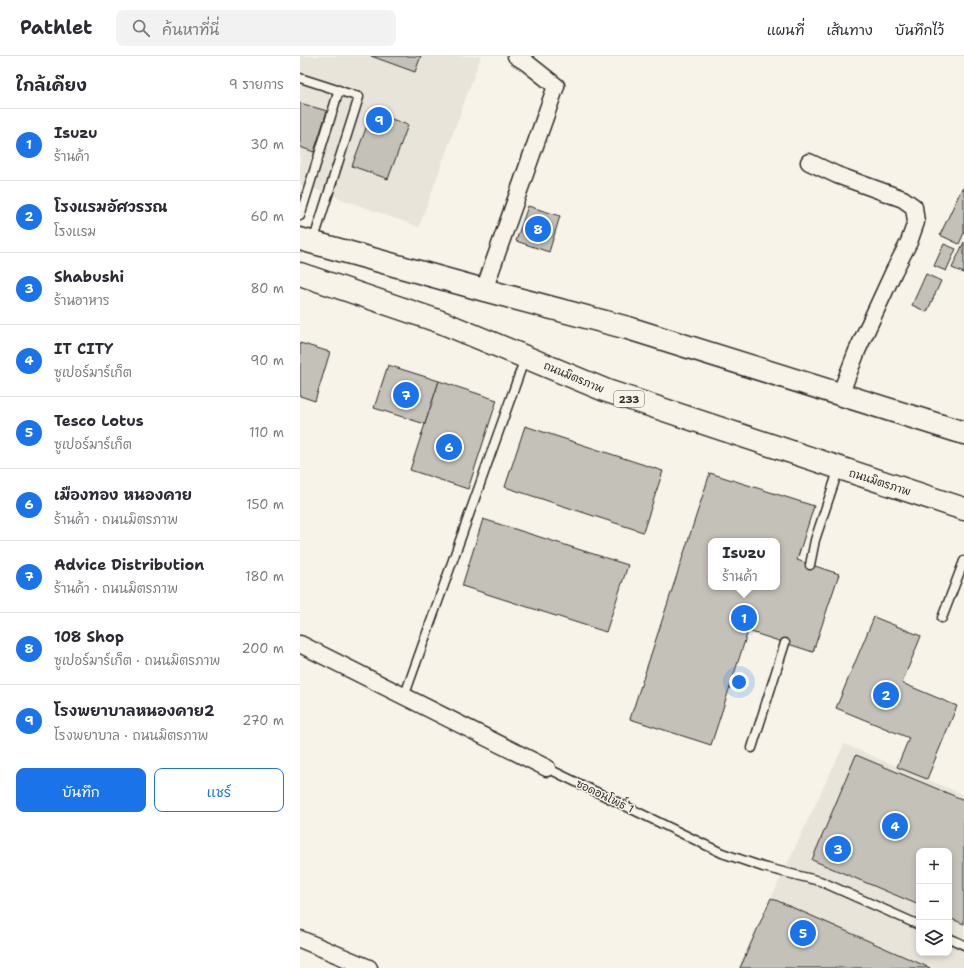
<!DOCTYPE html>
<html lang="th">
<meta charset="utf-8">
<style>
body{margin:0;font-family:"Shantell Sans","Playpen Sans Thai",sans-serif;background:#f2f2f3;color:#2b2b33}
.controls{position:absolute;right:12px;bottom:12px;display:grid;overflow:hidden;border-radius:8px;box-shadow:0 2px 6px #0003}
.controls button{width:36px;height:36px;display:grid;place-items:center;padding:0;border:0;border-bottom:1px solid #e1e1e2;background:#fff;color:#2b2b33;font:20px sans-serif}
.you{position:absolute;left:439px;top:626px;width:14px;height:14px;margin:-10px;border:3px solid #fff;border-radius:50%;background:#1a73e8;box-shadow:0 0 0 6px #1a73e833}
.badge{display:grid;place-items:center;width:26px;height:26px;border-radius:50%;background:#1a73e8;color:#fff;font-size:13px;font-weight:700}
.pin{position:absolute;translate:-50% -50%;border:2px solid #fff;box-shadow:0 1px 4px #0006}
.popup{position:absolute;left:408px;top:482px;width:72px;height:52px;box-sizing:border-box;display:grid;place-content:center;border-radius:8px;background:#fff;filter:drop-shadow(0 1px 3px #0005);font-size:13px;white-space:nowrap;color:#7c7c81}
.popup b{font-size:15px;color:#2b2b33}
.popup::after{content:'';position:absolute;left:50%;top:100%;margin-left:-8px;border:8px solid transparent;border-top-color:#fff}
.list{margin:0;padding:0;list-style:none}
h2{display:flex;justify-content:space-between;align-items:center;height:52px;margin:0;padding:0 16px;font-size:17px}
h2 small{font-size:13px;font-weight:400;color:#7c7c81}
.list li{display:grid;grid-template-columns:26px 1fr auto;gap:12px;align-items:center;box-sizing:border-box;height:72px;padding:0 16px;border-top:1px solid #e1e1e2}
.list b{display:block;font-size:15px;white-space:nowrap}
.list p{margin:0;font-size:13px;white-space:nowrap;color:#7c7c81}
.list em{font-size:13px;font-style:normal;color:#7c7c81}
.actions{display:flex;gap:8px;padding:12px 16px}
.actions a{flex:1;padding:9px 0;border:1px solid #1a73e8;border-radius:8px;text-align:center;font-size:14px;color:#1a73e8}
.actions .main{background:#1a73e8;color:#fff}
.icon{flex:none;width:22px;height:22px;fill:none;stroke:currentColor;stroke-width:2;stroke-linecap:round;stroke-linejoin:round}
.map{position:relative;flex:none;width:664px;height:912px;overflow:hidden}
header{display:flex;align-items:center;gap:24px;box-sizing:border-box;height:56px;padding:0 20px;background:#fff;border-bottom:1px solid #e1e1e2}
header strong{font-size:19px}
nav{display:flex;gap:22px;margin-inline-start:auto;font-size:14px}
.search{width:280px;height:36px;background:#f2f2f3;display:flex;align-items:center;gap:10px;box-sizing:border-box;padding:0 14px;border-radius:8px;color:#7c7c81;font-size:15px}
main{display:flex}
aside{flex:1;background:#fff}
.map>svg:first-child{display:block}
.built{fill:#e8e4da;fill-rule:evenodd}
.building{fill:#c4c1b9;stroke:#2b2b2b;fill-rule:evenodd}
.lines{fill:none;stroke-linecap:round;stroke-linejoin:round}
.lane-casing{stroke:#2b2b2b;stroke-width:11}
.street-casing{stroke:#2b2b2b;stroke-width:19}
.primary-casing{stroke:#2b2b2b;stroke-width:25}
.lane{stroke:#f7f3e8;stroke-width:8}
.street{stroke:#f7f3e8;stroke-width:16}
.primary{stroke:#f7f3e8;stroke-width:22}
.labels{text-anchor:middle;stroke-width:3;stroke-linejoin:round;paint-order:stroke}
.shield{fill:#f7f3e8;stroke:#686764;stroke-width:1}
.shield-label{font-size:10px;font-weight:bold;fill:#2b2b2b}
.street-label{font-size:11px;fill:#2b2b2b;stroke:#f7f3e8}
</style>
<header>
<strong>Pathlet</strong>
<div class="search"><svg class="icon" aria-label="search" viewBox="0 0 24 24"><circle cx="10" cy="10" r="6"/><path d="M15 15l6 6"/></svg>ค้นหาที่นี่</div>
<nav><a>แผนที่</a><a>เส้นทาง</a><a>บันทึกไว้</a></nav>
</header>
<main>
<aside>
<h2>ใกล้เคียง<small>9 รายการ</small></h2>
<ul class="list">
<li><span class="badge">1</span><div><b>Isuzu</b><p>ร้านค้า</p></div><em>30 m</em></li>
<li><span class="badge">2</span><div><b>โรงแรมอัศวรรณ</b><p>โรงแรม</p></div><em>60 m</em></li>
<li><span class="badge">3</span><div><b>Shabushi</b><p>ร้านอาหาร</p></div><em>80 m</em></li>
<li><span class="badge">4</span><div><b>IT CITY</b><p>ซูเปอร์มาร์เก็ต</p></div><em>90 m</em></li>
<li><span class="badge">5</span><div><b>Tesco Lotus</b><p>ซูเปอร์มาร์เก็ต</p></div><em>110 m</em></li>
<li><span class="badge">6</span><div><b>เมืองทอง หนองคาย</b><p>ร้านค้า · ถนนมิตรภาพ</p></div><em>150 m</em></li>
<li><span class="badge">7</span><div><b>Advice Distribution</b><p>ร้านค้า · ถนนมิตรภาพ</p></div><em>180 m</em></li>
<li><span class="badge">8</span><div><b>108 Shop</b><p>ซูเปอร์มาร์เก็ต · ถนนมิตรภาพ</p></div><em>200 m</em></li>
<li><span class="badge">9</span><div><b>โรงพยาบาลหนองคาย2</b><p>โรงพยาบาล · ถนนมิตรภาพ</p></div><em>270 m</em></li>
</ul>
<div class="actions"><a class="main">บันทึก</a><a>แชร์</a></div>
</aside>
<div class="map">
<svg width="664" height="912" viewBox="0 0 664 912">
<rect width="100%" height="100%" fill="#f7f3e8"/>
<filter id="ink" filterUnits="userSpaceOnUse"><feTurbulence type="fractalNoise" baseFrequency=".025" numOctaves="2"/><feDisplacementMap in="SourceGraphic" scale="8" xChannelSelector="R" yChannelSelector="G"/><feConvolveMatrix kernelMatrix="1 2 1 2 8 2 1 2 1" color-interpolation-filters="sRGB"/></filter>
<g filter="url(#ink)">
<g class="built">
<path d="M0,0H181L119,171L0,128Z"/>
<path d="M544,688L664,739V912H438ZM619,795H649V897H619Z"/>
</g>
<g class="building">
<path d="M71,0H121L115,16Z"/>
<path d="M0,47L27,55L14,96L0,91Z"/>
<path d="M72,56L108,69L88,123L52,110Z"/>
<path d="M662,132L664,133V177L659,188L640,179Z"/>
<path d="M228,150L260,160L249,196L216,185Z"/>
<path d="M664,186V217L652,212Z"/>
<path d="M644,188L656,193L646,215L634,210Z"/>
<path d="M626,218L641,225L627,256L612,249Z"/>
<path d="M0,287L30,296L15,345L0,340Z"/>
<path d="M88,309L139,325L125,368L74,352Z"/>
<path d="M139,325L197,344L168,433L110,414Z"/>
<path d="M225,370L363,415L343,476L205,431Z"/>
<path d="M410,417L514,450L497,504L539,518L513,596L448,575L411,689L330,663ZM411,485H477V531H411Z"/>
<path d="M183,463L328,509L306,576L162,530Z"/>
<path d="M574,561L621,580L602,627L657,650L627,723L597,711L609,682L536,652Z"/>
<path d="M556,699L664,744V868L649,862V795H619V849L512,804Z"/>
<path d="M471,842L630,912H440Z"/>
</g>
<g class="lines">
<g class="lane-casing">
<g id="lane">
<path d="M0,22L59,41L13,186"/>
<path d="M0,160L39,34"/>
<path d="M510,509L515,484L539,412"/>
<path d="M642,562L664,505"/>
<path d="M104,641L225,302"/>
<path d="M452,692L485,587"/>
<path d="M247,712L422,797L463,811L520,825L619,869"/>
<path d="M649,882L664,889"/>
</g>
</g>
<g class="street-casing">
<g id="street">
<path d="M509,106L537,119L603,143L614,151L616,166L609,186L594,215L557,295L540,339"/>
<path d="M184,234L256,30L227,7L216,0"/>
<path d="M0,588L247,712"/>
<path d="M0,883L69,912"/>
</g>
</g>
<g class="primary-casing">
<g id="primary">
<path d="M0,183L184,234L328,272L664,377"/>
<path d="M0,218L141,266L307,335L664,453"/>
</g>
</g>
<use href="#lane" class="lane"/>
<use href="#street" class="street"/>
<use href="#primary" class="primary"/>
</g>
</g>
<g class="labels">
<rect class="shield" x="314" y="335" width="30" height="16" rx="3"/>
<g class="shield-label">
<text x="329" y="347">233</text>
</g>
<g class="street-label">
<text transform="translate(274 321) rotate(23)" y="4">ถนนมิตรภาพ</text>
<text transform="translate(580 426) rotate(18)" y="4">ถนนมิตรภาพ</text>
<text transform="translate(305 740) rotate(26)" y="4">ซอดอนโพธิ์ 1</text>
</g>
</g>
</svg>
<div class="controls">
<button>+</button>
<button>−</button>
<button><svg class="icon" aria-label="layers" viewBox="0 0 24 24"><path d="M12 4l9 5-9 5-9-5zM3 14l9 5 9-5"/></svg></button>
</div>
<div class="you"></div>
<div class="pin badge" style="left:444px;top:562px">1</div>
<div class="popup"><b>Isuzu</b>ร้านค้า</div>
<div class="pin badge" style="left:586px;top:639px">2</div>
<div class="pin badge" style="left:538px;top:793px">3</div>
<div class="pin badge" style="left:595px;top:770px">4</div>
<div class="pin badge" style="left:503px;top:877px">5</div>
<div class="pin badge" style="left:149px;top:391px">6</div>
<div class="pin badge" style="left:106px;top:339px">7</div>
<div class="pin badge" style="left:238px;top:173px">8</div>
<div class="pin badge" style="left:79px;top:64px">9</div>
</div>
</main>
